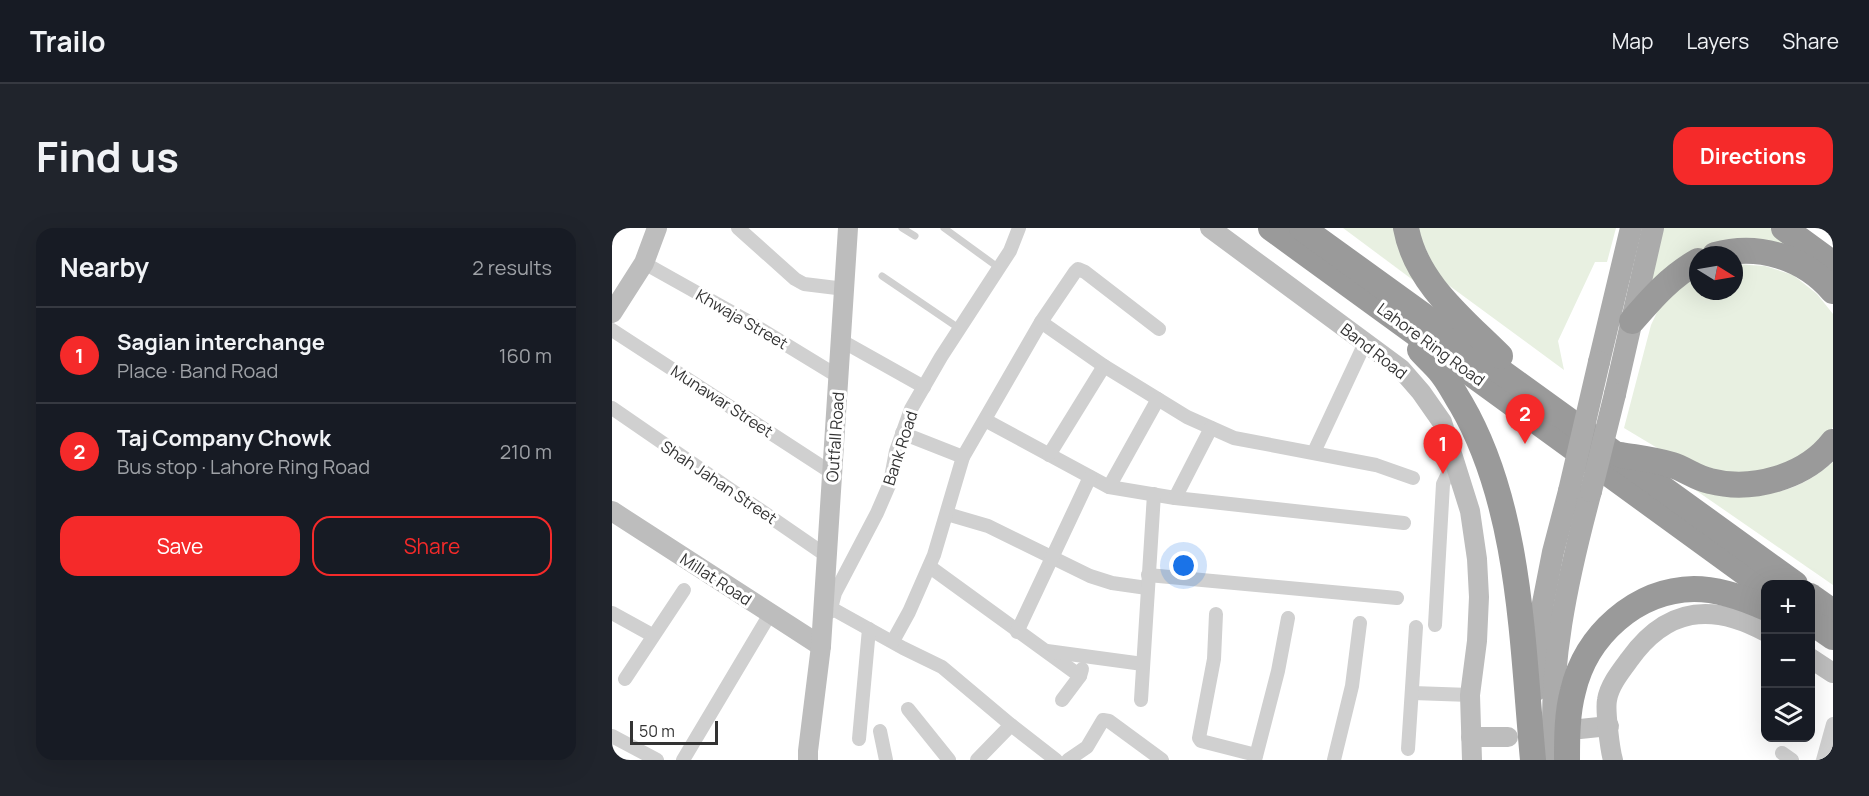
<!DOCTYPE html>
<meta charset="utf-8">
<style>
body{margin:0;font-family:Manrope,sans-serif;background:#20242c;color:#f1f3f6}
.controls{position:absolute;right:18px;bottom:18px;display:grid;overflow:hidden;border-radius:12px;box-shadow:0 6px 24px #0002}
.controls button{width:54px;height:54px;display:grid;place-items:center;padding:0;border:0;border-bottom:2px solid #363941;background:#171b24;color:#f1f3f6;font:30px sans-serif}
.compass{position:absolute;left:1077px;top:18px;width:54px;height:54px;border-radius:50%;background:#171b24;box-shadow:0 6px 24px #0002;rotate:101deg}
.scale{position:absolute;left:18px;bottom:15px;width:88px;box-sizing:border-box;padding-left:6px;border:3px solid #333;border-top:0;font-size:16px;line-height:21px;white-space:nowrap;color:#333;-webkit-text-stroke:4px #fff;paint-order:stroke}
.you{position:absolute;left:572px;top:338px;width:21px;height:21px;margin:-15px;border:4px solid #fff;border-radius:50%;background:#1a73e8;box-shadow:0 0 0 9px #1a73e833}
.badge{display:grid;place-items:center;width:39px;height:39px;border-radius:50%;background:#f52a2a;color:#fff;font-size:20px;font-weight:700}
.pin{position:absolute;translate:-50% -50px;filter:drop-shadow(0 2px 3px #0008)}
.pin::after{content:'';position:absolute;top:32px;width:21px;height:18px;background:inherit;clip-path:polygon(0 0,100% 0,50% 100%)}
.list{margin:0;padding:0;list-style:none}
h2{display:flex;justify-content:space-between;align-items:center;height:78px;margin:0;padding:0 24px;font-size:26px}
h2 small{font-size:20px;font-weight:400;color:#9ea1a6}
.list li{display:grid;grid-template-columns:39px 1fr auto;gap:18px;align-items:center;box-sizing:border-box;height:96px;padding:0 24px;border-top:2px solid #363941}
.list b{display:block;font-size:22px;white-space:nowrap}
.list p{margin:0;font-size:20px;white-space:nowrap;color:#9ea1a6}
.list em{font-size:20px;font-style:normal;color:#9ea1a6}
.actions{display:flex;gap:12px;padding:18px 24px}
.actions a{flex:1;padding:14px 0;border:2px solid #f52a2a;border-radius:18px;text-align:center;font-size:21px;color:#f52a2a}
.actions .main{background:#f52a2a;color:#fff}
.icon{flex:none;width:33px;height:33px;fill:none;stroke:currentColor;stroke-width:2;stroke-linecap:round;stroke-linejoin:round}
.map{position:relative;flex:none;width:1221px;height:532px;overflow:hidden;border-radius:18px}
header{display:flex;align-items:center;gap:36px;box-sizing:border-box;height:84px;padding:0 30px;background:#171b24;border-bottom:2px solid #363941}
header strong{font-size:28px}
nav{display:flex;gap:33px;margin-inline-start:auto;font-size:21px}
.intro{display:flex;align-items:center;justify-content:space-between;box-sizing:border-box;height:144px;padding:0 36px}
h1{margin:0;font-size:42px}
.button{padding:15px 27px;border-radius:18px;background:#f52a2a;color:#fff;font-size:21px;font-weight:700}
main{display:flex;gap:36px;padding:0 36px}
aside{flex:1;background:#171b24;border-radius:18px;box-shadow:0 6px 24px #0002}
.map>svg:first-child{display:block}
.green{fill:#e8f0e1}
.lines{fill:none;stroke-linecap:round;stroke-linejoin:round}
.lane{stroke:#d0d0d0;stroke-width:7}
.street{stroke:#d0d0d0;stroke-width:14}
.secondary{stroke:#bdbdbd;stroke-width:20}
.primary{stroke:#ababab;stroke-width:22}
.highway{stroke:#9a9a9a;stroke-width:26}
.primary-bridge{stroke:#ababab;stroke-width:22}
.labels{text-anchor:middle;stroke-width:6;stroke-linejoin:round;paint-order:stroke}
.street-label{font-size:16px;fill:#333;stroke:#fff}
</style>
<header>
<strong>Trailo</strong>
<nav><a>Map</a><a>Layers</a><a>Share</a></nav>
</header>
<div class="intro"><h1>Find us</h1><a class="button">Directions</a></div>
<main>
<aside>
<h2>Nearby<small>2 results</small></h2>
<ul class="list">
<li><span class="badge">1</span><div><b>Sagian interchange</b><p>Place · Band Road</p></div><em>160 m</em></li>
<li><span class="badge">2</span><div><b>Taj Company Chowk</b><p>Bus stop · Lahore Ring Road</p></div><em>210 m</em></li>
</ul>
<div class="actions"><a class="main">Save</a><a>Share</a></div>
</aside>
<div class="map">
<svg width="1221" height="532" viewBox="0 0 1221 532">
<rect width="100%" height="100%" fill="#fff"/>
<g class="green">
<path d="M731,0H794L809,58Z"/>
<path d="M804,0H1004L995,34H983L946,113L952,142L835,56L823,41Z"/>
<path d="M1050,0H1158L1188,24L1101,19L1081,25L1037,58Z"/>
<path d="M1122,36L1153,38L1181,47L1205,66L1221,86V199L1214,211L1190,231L1123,250L1052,224L1012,200L1039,97L1047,80L1056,69L1086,47V63H1122Z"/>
<path d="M1221,234V357L1079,259C1135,271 1175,274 1221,234Z"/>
</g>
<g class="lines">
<g class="lane">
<path d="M290,0L303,8"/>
<path d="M332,0L387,40"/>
<path d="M270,48L348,101"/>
</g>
<g class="street">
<path d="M126,0L183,51L192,56L233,61"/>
<path d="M32,35L132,91L227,149"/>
<path d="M429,94L492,138L575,189L622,210L764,237L801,250"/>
<path d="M0,102L220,245"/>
<path d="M230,113L312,159"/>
<path d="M0,180L215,328"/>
<path d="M373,192L497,259L563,270L792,295"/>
<path d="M290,205L351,229"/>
<path d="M702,224L753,115"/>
<path d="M437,227L492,138"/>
<path d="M497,259L546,171"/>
<path d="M563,270L599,200"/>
<path d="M335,286L376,298L478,348L500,355L535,360"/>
<path d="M318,339L468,448"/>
<path d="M536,347L785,370"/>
<path d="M219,380L291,420L330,439L399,497L444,532"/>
<path d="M218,384L223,365L265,285L278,255L284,223L299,181L329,129L398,23L407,0"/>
<path d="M0,385L40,407"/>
<path d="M604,386L602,431L587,510L589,513L644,527"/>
<path d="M823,397L831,256L843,231"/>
<path d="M405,404L478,249"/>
<path d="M281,413L297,384L322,327L351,229L429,94L463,44L466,41L473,44L547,101"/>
<path d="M435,423L531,436"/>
<path d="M13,451L72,362"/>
<path d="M801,465L858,467"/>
<path d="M450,472L468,448L470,441"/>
<path d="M529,472L542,266"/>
<path d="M296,481L337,532"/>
<path d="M268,503L274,532"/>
<path d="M0,508L45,532"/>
<path d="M247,511L257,401"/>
<path d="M796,521L804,399"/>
<path d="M1170,525L1180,532"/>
<path d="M71,532L158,386"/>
<path d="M365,532L399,497"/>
<path d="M456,532L475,519L491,492L497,493L550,532"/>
<path d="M643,532L666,443L676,390"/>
<path d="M722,532L740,458L748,395"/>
<path d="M1211,532L1221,496"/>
</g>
<g class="secondary">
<path d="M598,0L789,141L809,164L830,194L858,283L865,331L867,369L865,413L858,467L860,532"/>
<path d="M0,85L32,35L45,0"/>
<path d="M0,283L209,418"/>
<path d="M1198,430L1221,445"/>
<path d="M968,501L997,498"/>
<path d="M859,509H896"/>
<path d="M196,532V523L209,418L236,0"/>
<path d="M1001,532C998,522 993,482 995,472C997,458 1008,444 1017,432C1054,380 1099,374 1154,404"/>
</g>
<g class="primary">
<path d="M987,134L1019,0"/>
<path d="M1003,166L1041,0"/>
<path d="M924,462L931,375L941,324L957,263"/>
<path d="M942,532C936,439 955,352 979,263"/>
</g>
<g class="highway">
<path d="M659,0L1154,360"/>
<path d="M690,0L1183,356"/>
<path d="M794,0C804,55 851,91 888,128"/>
<path d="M1172,0L1221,36"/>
<path d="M1103,27C1146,15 1192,29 1221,63"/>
<path d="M1020,93C1040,70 1058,49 1086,33"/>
<path d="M808,122C814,129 821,135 827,142C836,152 842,165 849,176C909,279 910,416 921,532"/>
<path d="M1009,227C1026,230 1044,232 1060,237C1073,241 1084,250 1098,253C1140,264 1194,249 1221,214"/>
<path d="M1198,368L1221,384"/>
<path d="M1198,393L1221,409"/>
<path d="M955,532C955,510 955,485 961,463C974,407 1024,362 1082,361C1106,361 1132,370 1154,380"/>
</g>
<g class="primary-bridge">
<path d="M957,263L987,134"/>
<path d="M979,263L1003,166"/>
</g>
</g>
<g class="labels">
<g class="street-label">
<text transform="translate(130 91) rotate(30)" y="6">Khwaja Street</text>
<text transform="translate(819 116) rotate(36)" y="6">Lahore Ring Road</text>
<text transform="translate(762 123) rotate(38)" y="6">Band Road</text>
<text transform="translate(110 173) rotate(33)" y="6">Munawar Street</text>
<text transform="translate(223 209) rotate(-86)" y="6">Outfall Road</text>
<text transform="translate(288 220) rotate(-72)" y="6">Bank Road</text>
<text transform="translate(107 254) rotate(34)" y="6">Shah Jahan Street</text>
<text transform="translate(104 351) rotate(33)" y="6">Millat Road</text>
</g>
</g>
</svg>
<div class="controls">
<button>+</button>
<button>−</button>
<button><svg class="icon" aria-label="layers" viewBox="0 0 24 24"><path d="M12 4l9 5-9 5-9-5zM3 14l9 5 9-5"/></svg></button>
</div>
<svg class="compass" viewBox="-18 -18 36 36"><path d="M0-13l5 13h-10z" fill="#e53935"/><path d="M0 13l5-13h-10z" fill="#9ea1a6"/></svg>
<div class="scale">50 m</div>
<div class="you"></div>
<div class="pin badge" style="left:831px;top:246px">1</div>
<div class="pin badge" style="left:913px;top:216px">2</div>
</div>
</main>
